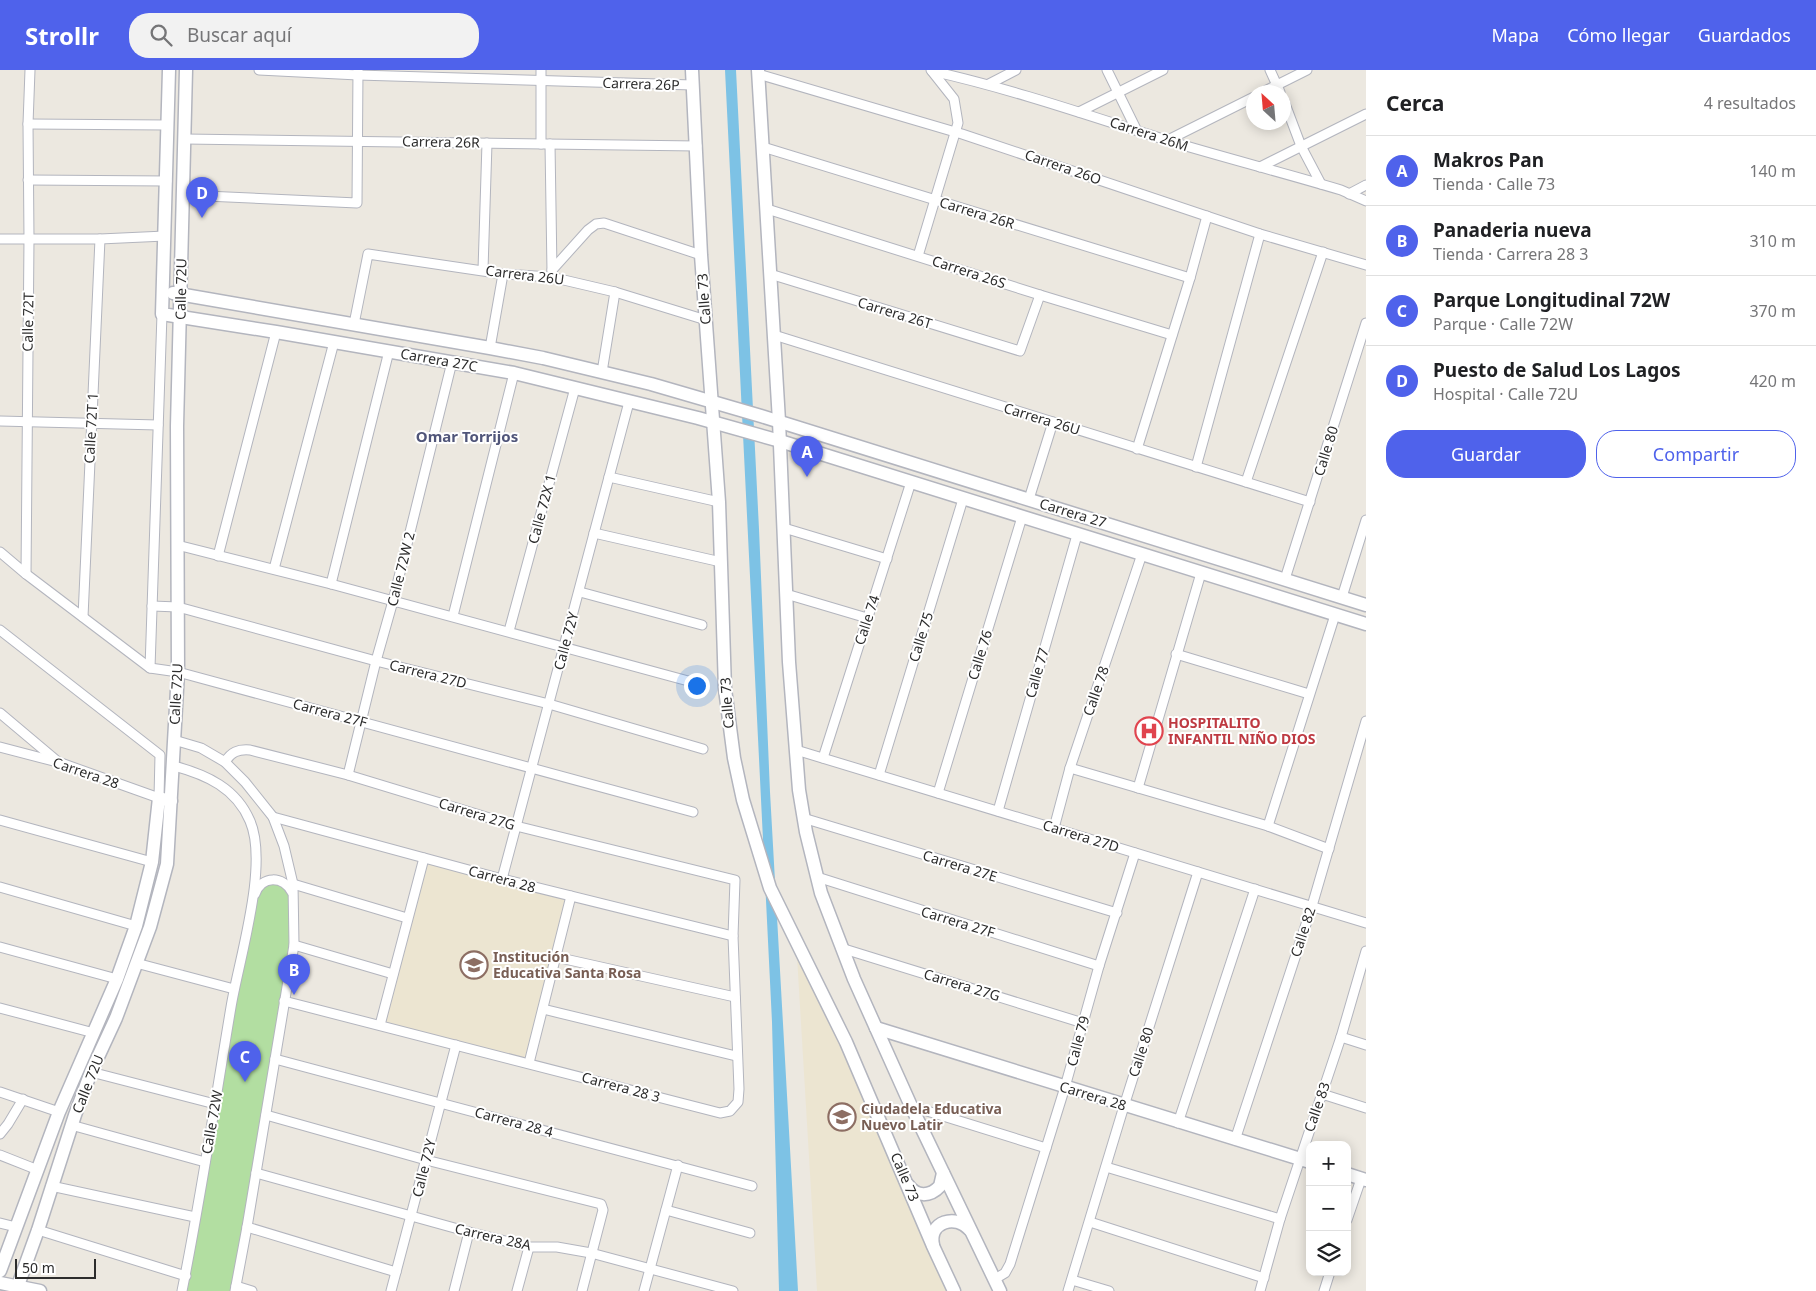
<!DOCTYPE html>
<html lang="es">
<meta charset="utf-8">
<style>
body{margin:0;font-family:"Noto Sans",sans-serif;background:#f2f2f2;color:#202124}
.controls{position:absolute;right:15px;bottom:15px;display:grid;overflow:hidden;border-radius:10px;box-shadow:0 2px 12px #0003}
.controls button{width:45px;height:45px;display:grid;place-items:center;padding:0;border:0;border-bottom:1px solid #e0e0e0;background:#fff;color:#202124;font:25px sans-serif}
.compass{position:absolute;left:1246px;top:15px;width:45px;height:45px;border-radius:50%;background:#fff;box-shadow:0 2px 12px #0003;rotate:334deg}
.scale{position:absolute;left:15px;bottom:12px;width:81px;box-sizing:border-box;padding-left:5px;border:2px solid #2c2c2c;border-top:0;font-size:14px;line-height:18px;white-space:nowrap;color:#2c2c2c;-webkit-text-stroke:4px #fff;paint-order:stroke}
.you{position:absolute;left:696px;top:615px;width:18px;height:18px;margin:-12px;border:4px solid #fff;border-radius:50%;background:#1a73e8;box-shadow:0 0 0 8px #1a73e833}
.badge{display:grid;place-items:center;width:32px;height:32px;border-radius:50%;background:#4f62eb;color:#fff;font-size:16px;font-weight:700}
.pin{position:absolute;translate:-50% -41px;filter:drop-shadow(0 1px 2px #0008)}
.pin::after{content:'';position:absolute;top:26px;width:18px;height:15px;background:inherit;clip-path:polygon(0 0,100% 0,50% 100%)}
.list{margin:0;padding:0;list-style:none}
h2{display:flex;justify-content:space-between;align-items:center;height:65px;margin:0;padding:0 20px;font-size:21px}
h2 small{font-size:16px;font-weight:400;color:#757577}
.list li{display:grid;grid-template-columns:32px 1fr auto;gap:15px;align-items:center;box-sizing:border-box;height:70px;padding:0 20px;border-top:1px solid #e0e0e0}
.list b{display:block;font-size:19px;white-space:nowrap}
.list p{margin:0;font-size:16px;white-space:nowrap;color:#757577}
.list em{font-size:16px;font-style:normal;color:#757577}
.actions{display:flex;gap:10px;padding:15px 20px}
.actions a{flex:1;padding:11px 0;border:1px solid #4f62eb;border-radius:20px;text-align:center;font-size:18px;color:#4f62eb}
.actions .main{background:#4f62eb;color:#fff}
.icon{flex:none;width:28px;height:28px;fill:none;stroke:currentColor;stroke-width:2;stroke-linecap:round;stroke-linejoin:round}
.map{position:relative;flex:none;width:1366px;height:1221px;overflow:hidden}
header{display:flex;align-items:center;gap:30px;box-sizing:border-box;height:70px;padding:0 25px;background:#4f62eb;color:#fff}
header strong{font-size:24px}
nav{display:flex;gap:28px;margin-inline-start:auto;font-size:18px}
.search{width:350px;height:45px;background:#f2f2f2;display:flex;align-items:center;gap:12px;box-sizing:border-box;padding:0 18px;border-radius:20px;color:#757577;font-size:19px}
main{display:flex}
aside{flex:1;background:#fff}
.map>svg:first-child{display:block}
.education{fill:#ece5d1}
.green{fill:#b2dea1}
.water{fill:#7dc2e5}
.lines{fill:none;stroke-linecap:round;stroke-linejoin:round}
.street-casing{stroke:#b3b5be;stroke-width:11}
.secondary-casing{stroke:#b3b5be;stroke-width:15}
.street{stroke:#fff;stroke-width:9}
.secondary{stroke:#fff;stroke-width:12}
.labels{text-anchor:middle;stroke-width:4;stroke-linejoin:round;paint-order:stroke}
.street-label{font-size:14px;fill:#2c2c2c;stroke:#fff}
.health-label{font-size:14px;font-weight:bold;fill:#be3a42;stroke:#fff;text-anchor:start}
.education-label{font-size:14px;font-weight:bold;fill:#785e54;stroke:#fff;text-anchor:start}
.neighbourhood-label{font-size:15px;font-weight:bold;fill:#505579;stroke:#fff}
</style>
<header>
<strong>Strollr</strong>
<div class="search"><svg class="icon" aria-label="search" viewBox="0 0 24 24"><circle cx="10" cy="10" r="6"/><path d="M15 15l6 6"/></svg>Buscar aquí</div>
<nav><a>Mapa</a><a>Cómo llegar</a><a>Guardados</a></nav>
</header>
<main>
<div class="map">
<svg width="1366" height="1221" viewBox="0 0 1366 1221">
<rect width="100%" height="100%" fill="#ece8e0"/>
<g class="education">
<path d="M424,788L571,826L529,993L380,955Z"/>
<path d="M796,870L954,1221H817Z"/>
</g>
<path class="green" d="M271,809L292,821L293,875L235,1221H182L254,826Z"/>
<path class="water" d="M725,0H736L759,459L770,722L798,1221H779L772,952Z"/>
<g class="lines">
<g class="street-casing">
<g id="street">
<path d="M259,0L358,5L693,15"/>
<path d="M1107,0L1136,59"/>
<path d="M1270,0L1280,22"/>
<path d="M932,1C1012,19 1090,46 1169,71C1226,88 1284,103 1341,120L1366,131"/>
<path d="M758,4L962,64L1260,164L1366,195"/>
<path d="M989,14L1016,0"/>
<path d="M1263,22L1307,0"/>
<path d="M1284,31L1301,76L1321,114"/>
<path d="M1079,42L1163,0"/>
<path d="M28,54L167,55"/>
<path d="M185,69L697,76"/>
<path d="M1168,70L1254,27"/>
<path d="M541,74V0"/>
<path d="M550,74L552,201"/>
<path d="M763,77L1190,208"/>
<path d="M1260,97L1366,44"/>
<path d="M28,110L167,111"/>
<path d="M1349,124L1366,115"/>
<path d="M183,125L357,133L358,0"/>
<path d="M767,139L1040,225L1172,265"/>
<path d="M0,169H100L165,166"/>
<path d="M918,186L958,53L954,29L931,0"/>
<path d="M483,200L487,73"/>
<path d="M552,200L588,160L596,154L604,153L701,185"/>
<path d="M770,204L1020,281L1040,225"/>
<path d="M354,254L368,184L503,204L551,207L615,222L706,250"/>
<path d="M774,265L1310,432"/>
<path d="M490,278L503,204"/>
<path d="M602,302L615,222"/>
<path d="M0,351L158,355"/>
<path d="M1137,379L1190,208L1207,146"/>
<path d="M1196,397L1260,164"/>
<path d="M609,407L719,432"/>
<path d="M1246,412L1323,182"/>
<path d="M1029,429L1053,352"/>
<path d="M784,458L887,489"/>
<path d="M594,463L721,492"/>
<path d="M177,475L331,514L703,615"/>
<path d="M0,482L26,504L150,598L178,602L693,742"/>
<path d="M218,486L276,262"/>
<path d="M274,499L334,272"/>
<path d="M26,504L29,169L28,54L30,0"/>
<path d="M1285,509L1366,253"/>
<path d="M331,514L389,281"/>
<path d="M580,522L702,555"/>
<path d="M786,524L867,548"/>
<path d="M1342,527L1366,450"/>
<path d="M152,536L178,537L376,591L549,634L703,679"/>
<path d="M453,546L514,303"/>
<path d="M83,547L100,169"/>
<path d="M0,560L160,685L159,728L61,693L0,677"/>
<path d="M509,561L575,318"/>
<path d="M1176,584L1309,624"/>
<path d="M150,598L162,244"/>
<path d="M0,643L57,691"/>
<path d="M174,670L201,678L225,692L245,712L273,747L284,776L293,814L294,875L247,1157L235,1221"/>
<path d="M796,680L1366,853"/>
<path d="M823,688L911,412"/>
<path d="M225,692C231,682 238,679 250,680L348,705L516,756L735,810L733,866L739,1019L738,1032L730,1041L720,1043L284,931"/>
<path d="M174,696C207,705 236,718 250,751C269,795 239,889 231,937C215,1032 201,1127 182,1221"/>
<path d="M1070,698L1268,756L1329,779"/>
<path d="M348,705L376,591L393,531L452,292"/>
<path d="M879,705L963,429"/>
<path d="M1138,718L1201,503"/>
<path d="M938,723L1022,447"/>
<path d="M998,741L1077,465"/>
<path d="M273,747L502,809L733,866"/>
<path d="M803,748L1117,843"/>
<path d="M0,750L152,792"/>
<path d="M1268,756L1335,545"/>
<path d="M1054,758L1070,698L1142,484"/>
<path d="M817,807L1099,896"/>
<path d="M502,809L629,332"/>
<path d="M293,814L407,848"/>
<path d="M0,817L136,856"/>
<path d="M255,824C262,805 283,806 292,822"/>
<path d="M294,875L393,904"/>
<path d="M0,877L117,909"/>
<path d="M841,878L1083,953"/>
<path d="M556,887L735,927"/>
<path d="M136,893L234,919"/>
<path d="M0,938L94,963"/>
<path d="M543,939L736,986"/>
<path d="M380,955L424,788"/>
<path d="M1341,967L1366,975"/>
<path d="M275,989L752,1116"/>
<path d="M529,993L571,826"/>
<path d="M91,1002L215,1034"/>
<path d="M0,1022L59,1042"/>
<path d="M1322,1024L1366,1038"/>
<path d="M911,1036L1046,1078"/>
<path d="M266,1045L426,1090L601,1134L603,1140L582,1221"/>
<path d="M1178,1053L1255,819"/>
<path d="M71,1055L205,1092"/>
<path d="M0,1064L8,1054L23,1029"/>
<path d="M1235,1070L1312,836L1366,651"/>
<path d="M0,1085L38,1100"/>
<path d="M1106,1097L1280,1149"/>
<path d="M256,1103L469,1162L529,1177H557L591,1183L733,1221"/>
<path d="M51,1116L195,1147"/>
<path d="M666,1140L750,1163"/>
<path d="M1347,1150L1361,1109"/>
<path d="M1090,1152L1264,1208"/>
<path d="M0,1153L16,1157"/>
<path d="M247,1157L396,1202"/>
<path d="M38,1160L186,1206"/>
<path d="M995,1209L1005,1203L1010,1194L1065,1017L1099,896L1135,783"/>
<path d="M1072,1210L1109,1221"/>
<path d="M236,1216L252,1221"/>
<path d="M391,1221L456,975"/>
<path d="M454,1221L469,1162"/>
<path d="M517,1221L529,1177"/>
<path d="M644,1221L678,1095"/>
<path d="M1068,1221L1124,1036L1198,802"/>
<path d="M1260,1221L1280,1149L1341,967L1366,881"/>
<path d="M1324,1221L1330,1202"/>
</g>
</g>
<g class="secondary-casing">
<g id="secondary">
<path d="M169,0L162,244L276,262L514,303L698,348L780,371L1366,554"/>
<path d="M692,0L701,185L719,432L725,619L734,688L743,730L770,818L846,972L933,1176L954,1221"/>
<path d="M758,0L779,351L789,592L799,720L806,762L821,823L854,909L911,1036L1000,1221"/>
<path d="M173,223L490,278L543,288L651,314L761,346L1366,535"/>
<path d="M876,958L1310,1092"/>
<path d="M1347,1104L1366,1110"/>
<path d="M908,1115C916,1127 930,1127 940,1116L943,1103"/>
<path d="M933,1175C928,1152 956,1143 970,1160"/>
<path d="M0,1201L59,1042L117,909L136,856L152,792L159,728L171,731"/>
<path d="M0,1213L40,1221"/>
<path d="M16,1221L38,1160L75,1045L91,1002L116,948L150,857L167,794L178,602L177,356L186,0"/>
</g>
</g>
<use href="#street" class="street"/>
<use href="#secondary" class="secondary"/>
</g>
<defs>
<g id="hospital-ring" transform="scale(1.4375)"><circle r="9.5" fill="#fff" stroke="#e0444e" stroke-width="1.5"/><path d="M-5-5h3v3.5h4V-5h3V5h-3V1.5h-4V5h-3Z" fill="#e0444e"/></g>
<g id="school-ring" transform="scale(1.4375)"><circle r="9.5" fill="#fff" stroke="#8d6e63" stroke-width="1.5"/><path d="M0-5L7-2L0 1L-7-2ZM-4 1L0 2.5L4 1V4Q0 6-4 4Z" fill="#8d6e63"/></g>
<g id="university-ring" transform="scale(1.4375)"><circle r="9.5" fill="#fff" stroke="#8d6e63" stroke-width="1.5"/><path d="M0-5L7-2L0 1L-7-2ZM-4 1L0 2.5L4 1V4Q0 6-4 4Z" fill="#8d6e63"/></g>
</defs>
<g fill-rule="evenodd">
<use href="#hospital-ring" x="1149" y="661"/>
<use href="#school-ring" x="474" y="895"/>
<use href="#university-ring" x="842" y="1047"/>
</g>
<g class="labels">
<g class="street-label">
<text transform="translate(641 14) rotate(2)" y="5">Carrera 26P</text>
<text transform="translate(1149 64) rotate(18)" y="5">Carrera 26M</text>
<text transform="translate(441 72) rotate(1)" y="5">Carrera 26R</text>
<text transform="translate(1063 97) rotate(19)" y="5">Carrera 26O</text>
<text transform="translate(977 143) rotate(17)" y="5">Carrera 26R</text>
<text transform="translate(969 202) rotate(18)" y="5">Carrera 26S</text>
<text transform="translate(525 205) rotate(7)" y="5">Carrera 26U</text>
<text transform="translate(181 219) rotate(-89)" y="5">Calle 72U</text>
<text transform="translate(704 229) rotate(-94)" y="5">Calle 73</text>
<text transform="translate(895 243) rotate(17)" y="5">Carrera 26T</text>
<text transform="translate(28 252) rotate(-89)" y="5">Calle 72T</text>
<text transform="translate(439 290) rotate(10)" y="5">Carrera 27C</text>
<text transform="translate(1042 349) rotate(17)" y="5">Carrera 26U</text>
<text transform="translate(91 358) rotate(-87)" y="5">Calle 72T 1</text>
<text transform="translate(1326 381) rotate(-73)" y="5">Calle 80</text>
<text transform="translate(542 439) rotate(-75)" y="5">Calle 72X 1</text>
<text transform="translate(1073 443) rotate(17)" y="5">Carrera 27</text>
<text transform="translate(401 499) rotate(-76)" y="5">Calle 72W 2</text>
<text transform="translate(867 550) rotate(-72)" y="5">Calle 74</text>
<text transform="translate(921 567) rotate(-73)" y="5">Calle 75</text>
<text transform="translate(566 571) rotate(-75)" y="5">Calle 72Y</text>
<text transform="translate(980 585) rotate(-73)" y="5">Calle 76</text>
<text transform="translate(1037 603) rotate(-74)" y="5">Calle 77</text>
<text transform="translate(428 604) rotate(14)" y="5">Carrera 27D</text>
<text transform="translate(1096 621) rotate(-71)" y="5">Calle 78</text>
<text transform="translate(176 624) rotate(-87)" y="5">Calle 72U</text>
<text transform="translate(727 633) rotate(-94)" y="5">Calle 73</text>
<text transform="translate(330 643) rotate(15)" y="5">Carrera 27F</text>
<text transform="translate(86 703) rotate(19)" y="5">Carrera 28</text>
<text transform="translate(477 744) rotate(17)" y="5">Carrera 27G</text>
<text transform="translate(1081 766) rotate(17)" y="5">Carrera 27D</text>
<text transform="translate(960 796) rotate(17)" y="5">Carrera 27E</text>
<text transform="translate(502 809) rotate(15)" y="5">Carrera 28</text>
<text transform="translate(958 852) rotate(17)" y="5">Carrera 27F</text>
<text transform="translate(1303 862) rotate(-72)" y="5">Calle 82</text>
<text transform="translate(962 915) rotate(17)" y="5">Carrera 27G</text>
<text transform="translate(1078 971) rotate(-75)" y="5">Calle 79</text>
<text transform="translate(1141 982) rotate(-72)" y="5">Calle 80</text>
<text transform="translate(88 1014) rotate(-68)" y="5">Calle 72U</text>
<text transform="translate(621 1017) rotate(15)" y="5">Carrera 28 3</text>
<text transform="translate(1093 1026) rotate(17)" y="5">Carrera 28</text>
<text transform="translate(1317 1037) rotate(-71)" y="5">Calle 83</text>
<text transform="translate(212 1052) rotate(-80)" y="5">Calle 72W</text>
<text transform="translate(514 1052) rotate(15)" y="5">Carrera 28 4</text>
<text transform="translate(424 1098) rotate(-76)" y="5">Calle 72Y</text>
<text transform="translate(905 1107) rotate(67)" y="5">Calle 73</text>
<text transform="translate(493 1167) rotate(13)" y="5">Carrera 28A</text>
</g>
<g class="health-label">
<text x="1168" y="658">HOSPITALITO<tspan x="1168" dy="16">INFANTIL NIÑO DIOS</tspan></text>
</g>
<g class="education-label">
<text x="493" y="892">Institución<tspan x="493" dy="16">Educativa Santa Rosa</tspan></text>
<text x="861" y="1044">Ciudadela Educativa<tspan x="861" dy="16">Nuevo Latir</tspan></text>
</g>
<g class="neighbourhood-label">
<text x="467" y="372">Omar Torrijos</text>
</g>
</g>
</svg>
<div class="controls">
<button>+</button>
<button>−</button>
<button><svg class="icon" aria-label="layers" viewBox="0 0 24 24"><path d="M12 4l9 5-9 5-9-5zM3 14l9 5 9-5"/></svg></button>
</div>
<svg class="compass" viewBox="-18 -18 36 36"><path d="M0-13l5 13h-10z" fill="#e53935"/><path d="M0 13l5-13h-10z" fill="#757577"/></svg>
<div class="scale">50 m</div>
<div class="you"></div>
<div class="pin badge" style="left:807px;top:407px">A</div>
<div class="pin badge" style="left:294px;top:925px">B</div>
<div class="pin badge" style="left:245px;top:1012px">C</div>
<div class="pin badge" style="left:202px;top:148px">D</div>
</div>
<aside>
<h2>Cerca<small>4 resultados</small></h2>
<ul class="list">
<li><span class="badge">A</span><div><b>Makros Pan</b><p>Tienda · Calle 73</p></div><em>140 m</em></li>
<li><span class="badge">B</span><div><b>Panaderia nueva</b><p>Tienda · Carrera 28 3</p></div><em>310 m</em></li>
<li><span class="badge">C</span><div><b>Parque Longitudinal 72W</b><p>Parque · Calle 72W</p></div><em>370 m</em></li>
<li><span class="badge">D</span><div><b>Puesto de Salud Los Lagos</b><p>Hospital · Calle 72U</p></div><em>420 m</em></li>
</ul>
<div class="actions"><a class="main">Guardar</a><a>Compartir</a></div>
</aside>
</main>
